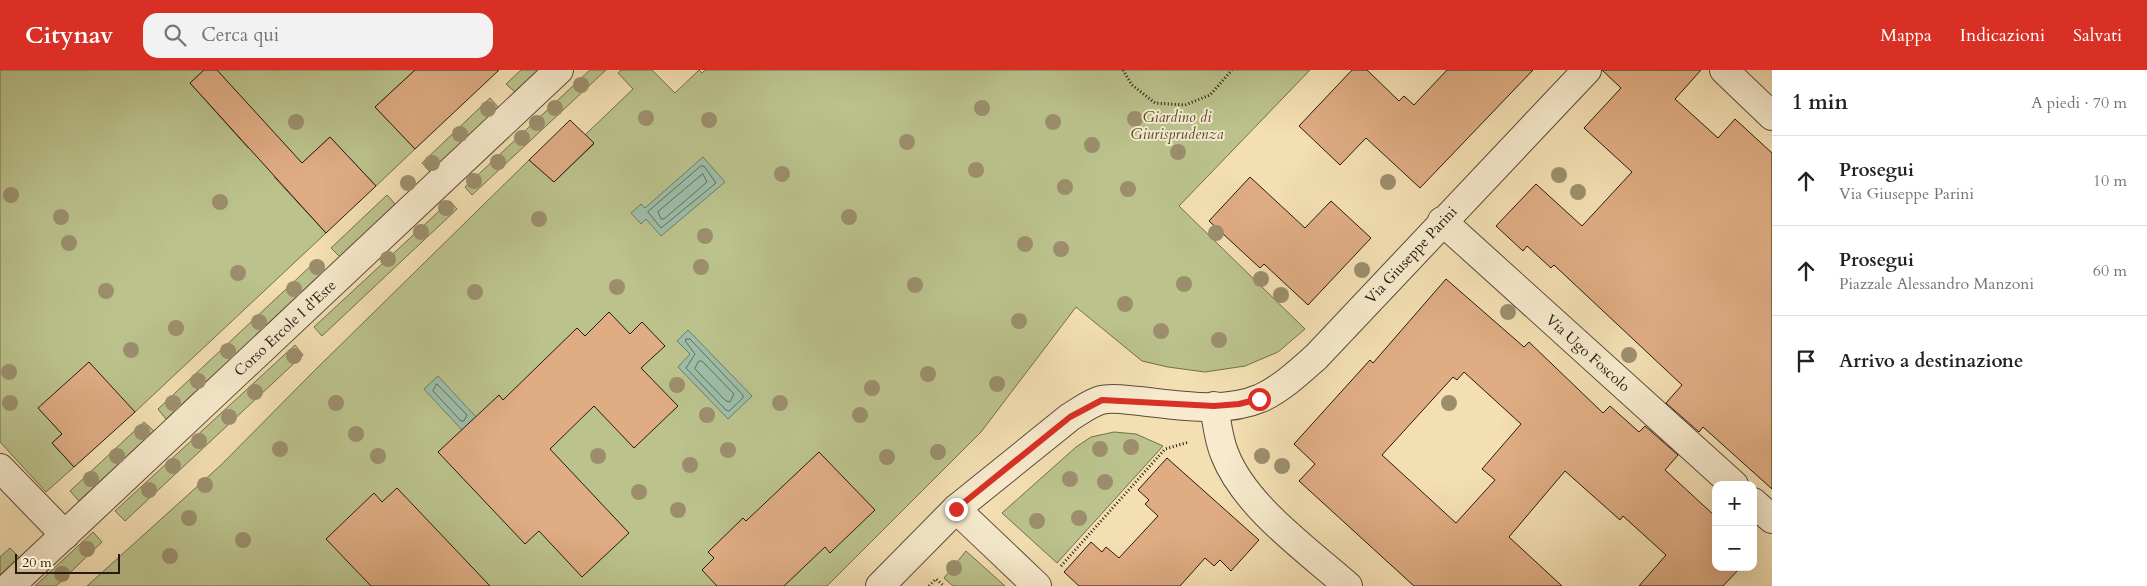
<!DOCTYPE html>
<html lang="it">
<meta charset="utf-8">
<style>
body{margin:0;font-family:Cardo,serif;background:#f2f2f2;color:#222}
.controls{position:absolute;right:15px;bottom:15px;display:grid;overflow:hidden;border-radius:10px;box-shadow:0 5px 20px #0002}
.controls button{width:45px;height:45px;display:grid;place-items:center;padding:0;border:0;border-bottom:1px solid #e0e0e0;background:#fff;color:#222;font:25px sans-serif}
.scale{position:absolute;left:15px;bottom:12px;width:105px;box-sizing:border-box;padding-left:5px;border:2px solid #281a10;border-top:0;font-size:14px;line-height:18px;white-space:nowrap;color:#281a10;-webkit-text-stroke:4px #f7eacd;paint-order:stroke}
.stop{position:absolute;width:15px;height:15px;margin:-11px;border:4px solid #d93025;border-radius:50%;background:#fff}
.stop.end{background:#d93025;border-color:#fff;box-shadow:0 1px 5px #0008}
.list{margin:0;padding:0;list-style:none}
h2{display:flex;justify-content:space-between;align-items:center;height:65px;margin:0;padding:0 20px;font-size:21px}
h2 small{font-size:16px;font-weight:400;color:#767676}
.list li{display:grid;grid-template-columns:32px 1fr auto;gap:15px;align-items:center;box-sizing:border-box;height:90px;padding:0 20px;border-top:1px solid #e0e0e0}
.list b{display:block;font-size:19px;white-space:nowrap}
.list p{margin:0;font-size:16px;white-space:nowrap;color:#767676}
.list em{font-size:16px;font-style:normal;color:#767676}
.icon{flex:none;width:28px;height:28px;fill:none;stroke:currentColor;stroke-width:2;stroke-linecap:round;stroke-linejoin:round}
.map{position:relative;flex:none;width:1772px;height:516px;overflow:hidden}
header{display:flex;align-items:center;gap:30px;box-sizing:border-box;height:70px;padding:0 25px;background:#d93025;color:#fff}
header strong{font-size:24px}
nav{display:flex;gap:28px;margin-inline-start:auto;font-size:18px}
.search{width:350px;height:45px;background:#f2f2f2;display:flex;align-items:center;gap:12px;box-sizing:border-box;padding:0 18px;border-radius:15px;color:#767676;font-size:19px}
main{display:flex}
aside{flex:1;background:#fff}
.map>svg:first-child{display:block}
.green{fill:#bbc28c;stroke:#726e4e}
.water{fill:#9dbda7;stroke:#6e7c6b}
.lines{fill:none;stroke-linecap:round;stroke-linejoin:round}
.shore{stroke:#626c5c;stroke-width:1}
.building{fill:#dfac83;stroke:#281a10;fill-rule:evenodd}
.street-casing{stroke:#5b4b38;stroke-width:30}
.path{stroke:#281a10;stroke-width:3;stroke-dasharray:1 2.5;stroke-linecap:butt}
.street{stroke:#f7eacd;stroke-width:28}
.tree{fill:#9c8e6d}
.route{stroke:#d93025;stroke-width:6}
.labels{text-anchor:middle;stroke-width:4;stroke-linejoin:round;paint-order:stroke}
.park-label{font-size:15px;font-style:italic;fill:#544c35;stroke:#f7eacd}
.street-label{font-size:15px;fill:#281a10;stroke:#f7eacd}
</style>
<header>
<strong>Citynav</strong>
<div class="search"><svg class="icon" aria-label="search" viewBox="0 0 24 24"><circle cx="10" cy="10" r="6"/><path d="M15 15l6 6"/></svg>Cerca qui</div>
<nav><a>Mappa</a><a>Indicazioni</a><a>Salvati</a></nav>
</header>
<main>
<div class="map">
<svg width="1772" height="516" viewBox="0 0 1772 516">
<rect width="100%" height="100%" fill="#f3dfb2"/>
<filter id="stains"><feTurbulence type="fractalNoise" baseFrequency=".004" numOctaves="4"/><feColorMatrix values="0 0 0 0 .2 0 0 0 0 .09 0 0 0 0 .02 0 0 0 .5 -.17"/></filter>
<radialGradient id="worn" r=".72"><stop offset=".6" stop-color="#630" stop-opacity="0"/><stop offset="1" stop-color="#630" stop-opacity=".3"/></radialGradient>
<g class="green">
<path d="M0,0H204L190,13L248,78L269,59L217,0H415L375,37L415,79L376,116L330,67L302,93L295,86L274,107L326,163L135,342L39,339L62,364L52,373L74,397L46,422L0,372Z"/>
<path d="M521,0H538L515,22L506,14Z"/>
<path d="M590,0H606L472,125L465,117Z"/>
<path d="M621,0H652L675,23L699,0L702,3L705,0H1310L1179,136L1305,259L1278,282L1245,296L1205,302L1168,297L1142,291L1076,237L981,362L827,516H87L221,395L312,303L529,90L554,112L594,74L585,65L633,19L618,3Z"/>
<path d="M490,28L499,38L430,102L422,93Z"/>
<path d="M387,125L396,135L340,187L331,178Z"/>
<path d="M450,131L457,139L322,266L314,257Z"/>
<path d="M315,192L324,202L166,349L158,339Z"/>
<path d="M295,275L303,285L125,451L115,441Z"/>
<path d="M144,352L154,361L79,431L70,421Z"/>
<path d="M1114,362L1136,364L1163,376L1057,493L1002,443L1076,377L1091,367Z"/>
<path d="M93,462L102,472L56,516H35Z"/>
<path d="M10,478L19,487L0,505V487Z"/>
<path d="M966,481L1005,516H953L944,508Z"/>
</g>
<g class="water">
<path d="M703,87L725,112L661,166L646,149L641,154L631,143L641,134L645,138Z"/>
<path d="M688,260L752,326L728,349L678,297L690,284L677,271Z"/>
<path d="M438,306L476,347L462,360L424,319Z"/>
</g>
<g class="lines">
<g class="shore">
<path d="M701,96H704L716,113L661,158L648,142Z"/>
<path d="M703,104L707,112L664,149H661L658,142Z"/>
<path d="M686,269H690L743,325V328L729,341L726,340L686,298L695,284L686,272Z"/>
<path d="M699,291H702L734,324L730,332L726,331L695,299Z"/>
<path d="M437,314L467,345L464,351H461L433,321Z"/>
</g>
</g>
<g class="building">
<path d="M204,0H217L302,93L330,67L376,116L326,163L190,13Z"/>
<path d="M415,0H499L415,79L375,37Z"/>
<path d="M1352,0H1367L1399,31L1404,26L1414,35L1447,0H1533L1420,118L1366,68L1340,95L1299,56Z"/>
<path d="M1602,0H1701L1675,29L1718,68L1735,49L1772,83V419L1703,357L1699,362L1666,333L1682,315L1554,195L1551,198L1527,176L1523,181L1496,156L1536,114L1582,156L1632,102L1584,58L1621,18Z"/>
<path d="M570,50L594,73L554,112L529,90Z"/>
<path d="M1250,107L1305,158L1331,131L1371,168L1308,235L1264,194L1260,198L1209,151Z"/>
<path d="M1446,209L1524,277L1529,272L1603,343L1610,336L1639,362L1645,356L1678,385L1665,400L1716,447V497H1741L1723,516H1639L1666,485L1623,446L1620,450L1565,401L1509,467L1562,516H1414L1299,411L1315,394L1294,374L1370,290L1373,293ZM1464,302L1521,354L1482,399L1495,410L1456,453L1382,385L1453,307L1457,310Z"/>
<path d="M609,242L630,264L642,252L665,276L641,298L678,336L634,378L594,336L550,379L629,463L582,507L539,461L525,474L438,382L499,325L503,330L577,258L585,266Z"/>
<path d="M89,292L135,342L74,397L52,373L62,364L38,338Z"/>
<path d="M819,382L875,440L830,483L825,477L784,516H717L702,500L714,488L708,482L743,448L746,451Z"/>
<path d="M1167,388L1259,470L1231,501L1220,490L1214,496L1205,488L1180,516H1079L1064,502L1091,472L1102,482L1106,477L1119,488L1158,446L1145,434L1149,430L1138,420Z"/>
<path d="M397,418L490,516H371L326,469L374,423L382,432Z"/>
</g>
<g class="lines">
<g class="street-casing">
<g id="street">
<path d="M1724,0L1772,46"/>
<path d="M1442,151L1734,415"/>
<path d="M1214,336C1217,352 1218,369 1225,385C1245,436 1307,480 1348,516"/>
<path d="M0,398L65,465"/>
<path d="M1753,432L1772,449"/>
<path d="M956,439L1037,516"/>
<path d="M10,516L559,0"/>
<path d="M880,516L956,439L1070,347C1080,341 1090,333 1101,330C1112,327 1127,330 1139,331C1177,335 1224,344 1261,328C1282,318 1298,303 1316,287L1587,0"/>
</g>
</g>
<g class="path">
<path d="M1123,0L1132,15L1155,33L1185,35L1210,25L1232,0"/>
<path d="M1061,496L1165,379L1189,372"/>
<path d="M929,516L936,509L944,516"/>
</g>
<use href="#street" class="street"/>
</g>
<g class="tree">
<circle cx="581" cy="15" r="8"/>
<circle cx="555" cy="38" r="8"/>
<circle cx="982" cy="38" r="8"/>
<circle cx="488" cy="39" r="8"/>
<circle cx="646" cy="48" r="8"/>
<circle cx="1135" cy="49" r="8"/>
<circle cx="709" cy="50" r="8"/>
<circle cx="296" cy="52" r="8"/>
<circle cx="1053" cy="52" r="8"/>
<circle cx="537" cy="53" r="8"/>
<circle cx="460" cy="64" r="8"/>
<circle cx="522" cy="68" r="8"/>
<circle cx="907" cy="72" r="8"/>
<circle cx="1092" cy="75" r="8"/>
<circle cx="1178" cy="82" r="8"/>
<circle cx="498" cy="92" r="8"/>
<circle cx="432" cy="93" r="8"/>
<circle cx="976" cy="100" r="8"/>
<circle cx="782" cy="104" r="8"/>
<circle cx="1559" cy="105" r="8"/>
<circle cx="474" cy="111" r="8"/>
<circle cx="1388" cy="112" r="8"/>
<circle cx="408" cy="113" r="8"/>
<circle cx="1065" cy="117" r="8"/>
<circle cx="1128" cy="119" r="8"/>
<circle cx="1578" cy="122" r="8"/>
<circle cx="11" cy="125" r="8"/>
<circle cx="220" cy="132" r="8"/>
<circle cx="446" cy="138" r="8"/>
<circle cx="61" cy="147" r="8"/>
<circle cx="849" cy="147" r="8"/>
<circle cx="539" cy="149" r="8"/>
<circle cx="421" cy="162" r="8"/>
<circle cx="1216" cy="163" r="8"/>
<circle cx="705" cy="166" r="8"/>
<circle cx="69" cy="173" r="8"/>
<circle cx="1025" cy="174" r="8"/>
<circle cx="1061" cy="179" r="8"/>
<circle cx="388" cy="189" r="8"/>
<circle cx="317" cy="197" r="8"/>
<circle cx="701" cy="197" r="8"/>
<circle cx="1362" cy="200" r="8"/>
<circle cx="238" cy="203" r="8"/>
<circle cx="1261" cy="209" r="8"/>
<circle cx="1184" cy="214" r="8"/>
<circle cx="915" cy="215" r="8"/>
<circle cx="617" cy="217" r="8"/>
<circle cx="294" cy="219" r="8"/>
<circle cx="106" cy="221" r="8"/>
<circle cx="475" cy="222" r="8"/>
<circle cx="1281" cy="225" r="8"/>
<circle cx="1125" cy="234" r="8"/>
<circle cx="1508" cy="242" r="8"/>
<circle cx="1019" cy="251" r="8"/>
<circle cx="259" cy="252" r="8"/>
<circle cx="176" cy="258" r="8"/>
<circle cx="1161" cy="261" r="8"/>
<circle cx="1219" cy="270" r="8"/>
<circle cx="131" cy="280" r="8"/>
<circle cx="228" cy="281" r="8"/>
<circle cx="1629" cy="285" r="8"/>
<circle cx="294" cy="286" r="8"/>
<circle cx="9" cy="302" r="8"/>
<circle cx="928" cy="304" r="8"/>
<circle cx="198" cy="311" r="8"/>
<circle cx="997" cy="314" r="8"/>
<circle cx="677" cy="315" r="8"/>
<circle cx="872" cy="318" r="8"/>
<circle cx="255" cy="322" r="8"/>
<circle cx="10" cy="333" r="8"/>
<circle cx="173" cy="333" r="8"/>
<circle cx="336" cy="333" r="8"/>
<circle cx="780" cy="333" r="8"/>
<circle cx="1449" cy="333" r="8"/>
<circle cx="707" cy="345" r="8"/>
<circle cx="860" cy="345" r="8"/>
<circle cx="229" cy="347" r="8"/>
<circle cx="142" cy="362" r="8"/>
<circle cx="356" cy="364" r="8"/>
<circle cx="199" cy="371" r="8"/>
<circle cx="1131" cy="377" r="8"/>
<circle cx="280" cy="379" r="8"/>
<circle cx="1100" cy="379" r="8"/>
<circle cx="728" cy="380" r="8"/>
<circle cx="938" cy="382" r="8"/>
<circle cx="117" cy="386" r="8"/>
<circle cx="378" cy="386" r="8"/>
<circle cx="598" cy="386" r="8"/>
<circle cx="1262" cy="386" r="8"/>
<circle cx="887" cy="387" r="8"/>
<circle cx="690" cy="395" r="8"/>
<circle cx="173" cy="396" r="8"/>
<circle cx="1282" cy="396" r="8"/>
<circle cx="91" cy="409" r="8"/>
<circle cx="1070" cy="409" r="8"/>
<circle cx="1105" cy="412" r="8"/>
<circle cx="205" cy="415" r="8"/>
<circle cx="149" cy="420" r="8"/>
<circle cx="639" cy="422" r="8"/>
<circle cx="678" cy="440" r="8"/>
<circle cx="189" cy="448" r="8"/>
<circle cx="1079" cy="448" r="8"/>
<circle cx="1037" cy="451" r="8"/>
<circle cx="243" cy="470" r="8"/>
<circle cx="87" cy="479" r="8"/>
<circle cx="170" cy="486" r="8"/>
<circle cx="954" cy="498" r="8"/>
<circle cx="62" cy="504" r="8"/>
</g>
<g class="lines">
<path class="route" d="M956,439L1070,347L1102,330L1214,336L1239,334L1259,329"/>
</g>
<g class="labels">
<g class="park-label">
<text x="1177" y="52">Giardino di<tspan x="1177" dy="17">Giurisprudenza</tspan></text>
</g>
<g class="street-label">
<text transform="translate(1411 185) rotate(-47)" y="5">Via Giuseppe Parini</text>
<text transform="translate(285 258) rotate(-43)" y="5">Corso Ercole I d'Este</text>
<text transform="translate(1588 283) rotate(42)" y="5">Via Ugo Foscolo</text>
</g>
</g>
<rect width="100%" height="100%" filter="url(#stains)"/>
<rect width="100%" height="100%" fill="url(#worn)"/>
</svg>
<div class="controls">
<button>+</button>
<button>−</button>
</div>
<div class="scale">20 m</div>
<div class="stop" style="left:1259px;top:329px"></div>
<div class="stop end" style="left:956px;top:439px"></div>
</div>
<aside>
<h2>1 min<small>A piedi · 70 m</small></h2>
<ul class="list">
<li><svg class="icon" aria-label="ahead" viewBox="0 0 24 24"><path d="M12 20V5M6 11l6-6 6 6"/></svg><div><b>Prosegui</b><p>Via Giuseppe Parini</p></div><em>10 m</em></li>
<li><svg class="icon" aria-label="ahead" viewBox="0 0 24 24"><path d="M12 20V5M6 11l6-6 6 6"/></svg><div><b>Prosegui</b><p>Piazzale Alessandro Manzoni</p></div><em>60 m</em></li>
<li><svg class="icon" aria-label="arrive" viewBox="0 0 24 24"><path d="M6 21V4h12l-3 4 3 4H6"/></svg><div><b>Arrivo a destinazione</b></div></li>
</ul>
</aside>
</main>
